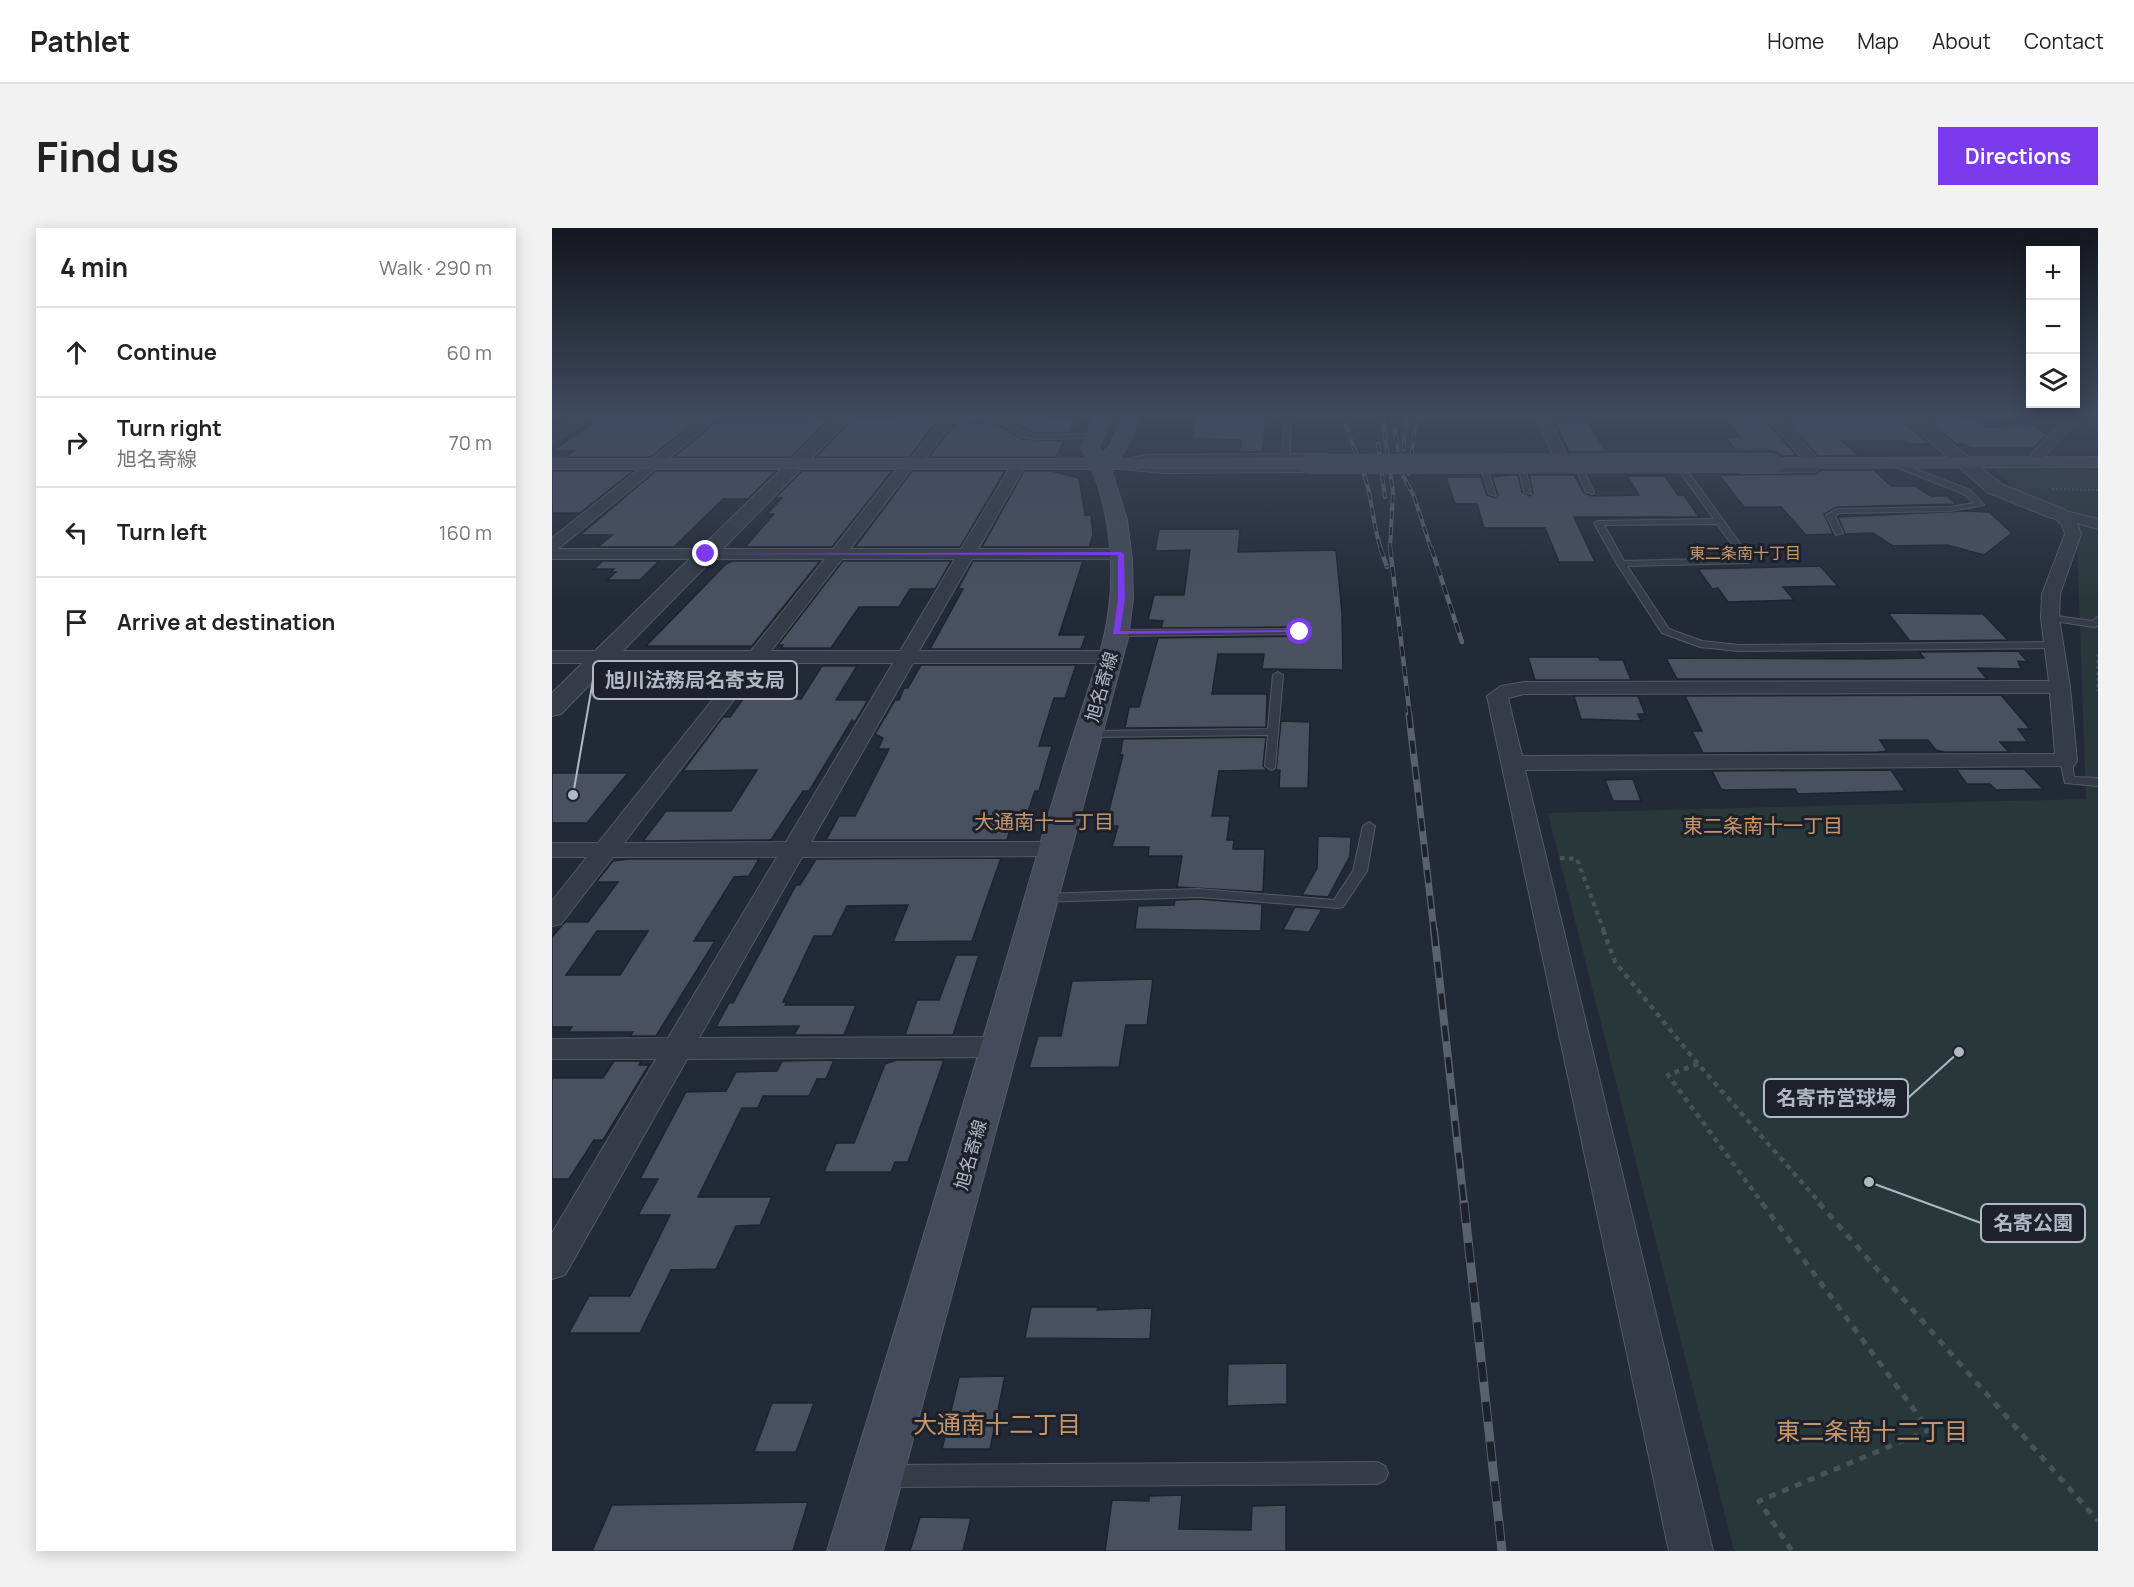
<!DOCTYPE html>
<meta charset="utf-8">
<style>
body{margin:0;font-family:Manrope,"Noto Sans JP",sans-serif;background:#f2f2f2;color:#222}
.controls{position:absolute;right:18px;top:18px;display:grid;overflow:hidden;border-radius:0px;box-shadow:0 3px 15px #0003}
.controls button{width:54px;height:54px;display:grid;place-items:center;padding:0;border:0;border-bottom:2px solid #e0e0e0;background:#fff;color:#222;font:30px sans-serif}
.stop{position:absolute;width:18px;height:18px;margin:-14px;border:4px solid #7c3aed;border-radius:50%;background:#fff}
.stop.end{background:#7c3aed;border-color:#fff;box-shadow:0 2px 6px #0008}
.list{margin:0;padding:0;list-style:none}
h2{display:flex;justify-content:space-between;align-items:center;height:78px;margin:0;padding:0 24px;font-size:26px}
h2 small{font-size:20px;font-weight:400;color:#767676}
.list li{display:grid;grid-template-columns:39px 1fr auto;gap:18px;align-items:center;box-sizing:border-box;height:90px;padding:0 24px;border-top:2px solid #e0e0e0}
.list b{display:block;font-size:22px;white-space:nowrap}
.list p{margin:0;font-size:20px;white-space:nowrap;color:#767676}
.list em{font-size:20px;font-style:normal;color:#767676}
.icon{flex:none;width:33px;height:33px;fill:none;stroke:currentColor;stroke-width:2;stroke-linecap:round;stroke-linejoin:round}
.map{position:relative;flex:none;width:1546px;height:1323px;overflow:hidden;border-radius:0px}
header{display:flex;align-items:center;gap:36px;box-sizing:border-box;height:84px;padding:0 30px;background:#fff;border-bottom:2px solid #e0e0e0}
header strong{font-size:28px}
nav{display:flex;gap:33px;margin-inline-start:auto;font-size:21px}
.intro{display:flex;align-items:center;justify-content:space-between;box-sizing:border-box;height:144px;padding:0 36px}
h1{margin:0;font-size:42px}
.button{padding:15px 27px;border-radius:0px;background:#7c3aed;color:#fff;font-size:21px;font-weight:700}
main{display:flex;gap:36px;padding:0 36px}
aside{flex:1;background:#fff;border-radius:0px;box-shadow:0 3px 15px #0003}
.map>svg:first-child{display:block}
.green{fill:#28383a}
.building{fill:#495160;stroke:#1e232e;stroke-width:1.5;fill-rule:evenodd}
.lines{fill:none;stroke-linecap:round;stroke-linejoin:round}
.service-casing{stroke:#545a65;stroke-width:2}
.minor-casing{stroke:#545a65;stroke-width:2}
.tertiary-casing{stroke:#545a65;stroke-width:2}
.secondary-casing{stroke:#545a65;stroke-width:2}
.path-far4{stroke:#445457;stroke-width:2;stroke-dasharray:2 2;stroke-linecap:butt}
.path-far3{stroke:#445457;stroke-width:3;stroke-dasharray:3 3;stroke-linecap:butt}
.path-far2{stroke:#445457;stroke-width:4;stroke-dasharray:4.5 4.5;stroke-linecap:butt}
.path-far1{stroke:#445457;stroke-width:4.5;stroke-dasharray:5 5;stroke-linecap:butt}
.path{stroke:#445457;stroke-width:5;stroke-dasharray:7 7;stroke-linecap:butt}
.service{fill:#363c47;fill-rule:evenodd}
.minor{fill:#363c47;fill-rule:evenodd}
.tertiary{fill:#363c47;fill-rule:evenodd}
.secondary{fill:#454b5a;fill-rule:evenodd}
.rail-far4-casing{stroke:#59606e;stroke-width:4}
.rail-far3-casing{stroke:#59606e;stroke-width:4.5}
.rail-far2-casing{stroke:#59606e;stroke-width:7}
.rail-far1-casing{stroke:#59606e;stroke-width:8}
.rail-casing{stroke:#59606e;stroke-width:9}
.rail-far4{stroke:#1c212c;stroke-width:2;stroke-dasharray:8;stroke-linecap:butt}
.rail-far3{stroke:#1c212c;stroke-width:3;stroke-dasharray:10;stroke-linecap:butt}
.rail-far2{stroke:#1c212c;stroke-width:4.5;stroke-dasharray:13;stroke-linecap:butt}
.rail-far1{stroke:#1c212c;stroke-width:5;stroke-dasharray:16;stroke-linecap:butt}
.rail{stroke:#1c212c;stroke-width:7;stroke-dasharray:20;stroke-linecap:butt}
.secondary-bridge-casing{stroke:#545a65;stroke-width:20;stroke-linecap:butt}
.secondary-bridge{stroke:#454b5a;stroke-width:19}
.route{fill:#7c3aed}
.labels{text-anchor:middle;stroke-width:6;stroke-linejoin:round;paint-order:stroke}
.far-neighbourhood-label{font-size:16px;fill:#c99767;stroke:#1c212c}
.street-label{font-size:18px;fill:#b1b7c3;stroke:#1c212c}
.neighbourhood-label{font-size:20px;fill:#c99767;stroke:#1c212c}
.near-neighbourhood-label{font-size:24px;fill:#c99767;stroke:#1c212c}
.leader{fill:none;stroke:#b1b7c3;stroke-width:2}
.callout-dot{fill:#b1b7c3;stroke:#1c212c;stroke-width:2}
.callout{fill:#1c212c;stroke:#b1b7c3;stroke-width:2}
.callout-label{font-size:20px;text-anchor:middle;font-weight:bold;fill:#b1b7c3}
</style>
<header>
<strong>Pathlet</strong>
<nav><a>Home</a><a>Map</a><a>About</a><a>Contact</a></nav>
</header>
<div class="intro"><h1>Find us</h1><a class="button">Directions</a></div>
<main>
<aside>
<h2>4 min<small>Walk · 290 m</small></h2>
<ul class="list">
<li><svg class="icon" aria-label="ahead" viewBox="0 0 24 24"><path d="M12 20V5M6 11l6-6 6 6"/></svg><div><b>Continue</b></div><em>60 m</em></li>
<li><svg class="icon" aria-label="right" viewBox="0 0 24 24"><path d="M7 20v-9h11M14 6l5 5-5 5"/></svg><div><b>Turn right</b><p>旭名寄線</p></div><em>70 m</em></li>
<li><svg class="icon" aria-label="left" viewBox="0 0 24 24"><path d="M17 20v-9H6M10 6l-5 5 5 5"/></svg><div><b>Turn left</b></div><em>160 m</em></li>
<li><svg class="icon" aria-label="arrive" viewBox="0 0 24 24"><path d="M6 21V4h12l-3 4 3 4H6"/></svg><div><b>Arrive at destination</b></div></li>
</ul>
</aside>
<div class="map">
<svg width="1546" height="1323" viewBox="0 0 1546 1323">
<rect width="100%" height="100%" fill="#232a37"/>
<path class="green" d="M1442,241L1546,242V1323H1182L996,585L1534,571L1524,285L1464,262Z"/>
<g class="building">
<path d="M346,188H388L358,229H264L301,191H343Z"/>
<path d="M453,188H492L491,191H523L517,204L483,205L452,190Z"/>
<path d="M645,188H715L710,224H687L689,212L639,210Z"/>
<path d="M1255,188H1336L1340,192H1350L1377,216H1357L1353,213H1290L1306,227L1266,228L1232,192H1259Z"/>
<path d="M48,190H148L99,229H14L22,223H1Z"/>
<path d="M259,191H277L239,229H122L163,195H255Z"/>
<path d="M1173,191L1213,192L1245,228H1231L1222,223H1184L1173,209H1188Z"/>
<path d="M1424,191L1434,199L1483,198L1495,207L1482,220H1418L1413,216H1404L1375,192Z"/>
<path d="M404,194L445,196L470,211L512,213L504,229H377Z"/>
<path d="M1010,194H1035L1055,224H1017L1004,196Z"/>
<path d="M1268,242H1322L1339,258H1363L1379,268H1395L1404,276L1285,279L1272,286L1281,306L1254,307L1229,279H1192L1167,247L1264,246Z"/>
<path d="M0,243H81L28,285H0Z"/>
<path d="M104,243H224L196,271H171L122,319H46L60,307H28Z"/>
<path d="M250,243H340L280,319H193L222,286H215L230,270H223Z"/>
<path d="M360,243H453L408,319H303Z"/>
<path d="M472,243H500L527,250L533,287H539L541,307L537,319H430Z"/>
<path d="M957,247H966L970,264L978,268L981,266L977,247H1022L1032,265L1040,268L1087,267L1075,248H1113L1126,267H1132L1147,289H1022L1043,334H1007L993,300H932L925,276H903L894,249H929L935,267L943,270L946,267L940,249Z"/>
<path d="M1412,283L1437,284L1460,305L1432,327L1395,317L1341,318L1321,305L1293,306L1286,289Z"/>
<path d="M607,301H688L686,324L784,322L790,385L791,442L710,441L712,426H666L660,466H715L714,499L573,500L577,479H587L606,410L751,408L755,404L748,399L609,400L611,393L596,392L602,367H632L638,322L603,323Z"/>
<path d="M51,333H107L88,352H55L64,344H59L62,341H42Z"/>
<path d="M181,333H268L200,418H94L174,336Z"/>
<path d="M291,333H399L383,361H358L347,379H307L279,420H229L231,417H226Z"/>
<path d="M421,333H531L507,407H534L529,421H378L411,361H406Z"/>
<path d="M1268,338L1286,358L1231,359L1242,372L1176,374L1166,360L1160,361L1146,341Z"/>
<path d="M1336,385L1431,386L1456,412L1358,413Z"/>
<path d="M1466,423L1476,434L1466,433L1469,441L1426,440L1435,451H1125L1114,430L1316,431L1372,430L1367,424Z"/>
<path d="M976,429H1046L1048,432H1071L1079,452H983Z"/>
<path d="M369,437H524L513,470H502L487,518H500L487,563H483L469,605H457L455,612H274L287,588H303L337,521H326L331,510L323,506L343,472H347L352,460H356Z"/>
<path d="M270,438H305L284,472H316L303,494L300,492L257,563H251L219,612L91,613L114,583H179L205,542L131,543L171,489H178L191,471H249Z"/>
<path d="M1449,467L1478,501H1466L1476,514H1448L1457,524H1392L1384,522L1376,512H1328L1335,523L1327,524L1151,525L1140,503H1150L1133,468Z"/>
<path d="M1022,468H1086L1093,486H1086L1089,493L1029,491Z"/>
<path d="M729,493L758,494L756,560H727L728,542H724Z"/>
<path d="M714,509L711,538L715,542L667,543L660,588H678L675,612H682L681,621H713L711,664L625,659L630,628H596L597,619H560L566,598H553L571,527H568L571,511Z"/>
<path d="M1404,541H1472L1491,561L1444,562L1438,556H1415Z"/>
<path d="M1339,542L1353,563L1246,566L1243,561L1172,562L1169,561L1160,543Z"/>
<path d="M0,545H76L35,595H0Z"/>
<path d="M1081,551L1089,573H1061L1053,552Z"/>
<path d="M766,608L799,609L798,628L776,669L750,667L765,640Z"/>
<path d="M449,630L420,713L341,714L356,677L295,678L280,708H262L231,774H235L233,777H304L292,807H242L247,798L164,799L177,775H181L244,657H248L264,631Z"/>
<path d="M77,631H207L197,648L182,649L142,713H163L104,808H78L81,804H16L20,799H0V709L13,694H36L66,654H44L61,633ZM45,703H96L68,747H14Z"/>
<path d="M647,671L710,676L709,703L583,701L586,678L622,677L623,672Z"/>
<path d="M743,679L770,681L757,704L731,702Z"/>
<path d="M404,727H427L401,807H353L365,772H387Z"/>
<path d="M601,751L595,797H574L567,839L477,840L486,808H509L520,753Z"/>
<path d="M282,832L274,851H265L257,868H211L206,880H190L146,969H220L208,997L184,998L164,1041L119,1042L88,1105H17L37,1068H78L118,987H86L106,951H88L134,864L174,863L184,844L225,843L230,833Z"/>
<path d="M344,832H392L356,934H343L339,944H272L284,915H302L333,836Z"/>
<path d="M62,833H89L87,837H97L51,912H42L17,951H0V850H51Z"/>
<path d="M479,1079H546L545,1082L600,1080L598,1111L473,1110Z"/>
<path d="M735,1135V1176L675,1178L676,1136Z"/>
<path d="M453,1148L438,1221H390L407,1149Z"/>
<path d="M220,1175H262L244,1224H202Z"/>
<path d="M630,1267L627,1301L699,1302L700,1278L734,1277V1323H553L560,1272L597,1273V1268Z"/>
<path d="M256,1274L241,1323H40L60,1277Z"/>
<path d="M368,1289L419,1290L411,1323H358Z"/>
</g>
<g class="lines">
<g class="service-casing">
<g id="service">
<path d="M397,188L447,190L482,207L543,206L547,208L543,210L482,211L470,209L446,194L395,191Z"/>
<path d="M735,191L738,193V226H775V244L612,245L550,239L546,237L595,227L730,226L732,193ZM768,230V240L612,241L566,236L595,231Z"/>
<path d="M1342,233L1418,262L1432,277L1398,283L1287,285L1283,288L1291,305L1284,307L1274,287L1285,281L1398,279L1422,275L1412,266L1339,237L1338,235Z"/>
<path d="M929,241L936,243L944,268L937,266Z"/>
<path d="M967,241L974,243L979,266L972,264Z"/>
<path d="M1131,241H1134L1200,332L1196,335L1075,338L1117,401L1150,413L1187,417L1500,414L1505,417L1500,420L1187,423L1148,419L1110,405L1065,336L1042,295L1046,293L1162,291L1127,243ZM1165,296L1190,330L1072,333L1052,297Z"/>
<path d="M1025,242L1032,244L1042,264L1041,266L1034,264Z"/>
<path d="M1498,387L1540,393L1546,389V398L1542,399L1495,392V388Z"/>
<path d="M748,401L753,404L751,406L564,408L559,405L564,402Z"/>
<path d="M726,444L731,447L723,540L719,542L713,538L716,507L536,509L530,506L536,503L716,501L721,447Z"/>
<path d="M1514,529L1520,533L1522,549L1546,550V558L1513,555L1508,533Z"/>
<path d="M817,594L823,598L815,643L791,679L786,680L647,669L488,674L481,670L488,666L647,661L782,672L801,643L811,598Z"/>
<path d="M825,1234L833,1238L836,1245L833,1252L825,1256L333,1259L325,1255L322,1248L325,1241L333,1237Z"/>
</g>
</g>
<g class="minor-casing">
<g id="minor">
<path d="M154,188H168L6,321H281L351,233L358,232L392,188H405L367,239L360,240L298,321H409L462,233H472L474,236L426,321H569L577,326L569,331H420L367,423H560L570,429L560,435H361L259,614H502L511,616L514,621L511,626L502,628L250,629L147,810L448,809L459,812L463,819L459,826L448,829L135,831L13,1047L0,1051V1005L104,831H0V811L116,810L225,629H61L9,696L0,698V673L35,629H0V615H46L190,435H0V423H199L273,331H0V310ZM290,331H403L348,423H219ZM210,435H341L234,614L72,615Z"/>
<path d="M984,188H996L1016,229L1014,232H1004L1002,229Z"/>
<path d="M1213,188H1226L1268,233L1270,236L1264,244L1188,245L1186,242L1193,238L1255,236Z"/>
<path d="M1517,188H1530L1493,227V238H1483L1479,226Z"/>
<path d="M1506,281L1546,291V301L1525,295L1529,306L1508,366L1507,390L1518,459L1525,533L1522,538L973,542L1161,1323H1117L935,468L949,458L972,454L1497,453L1489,390L1490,366L1513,306L1510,297L1498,286ZM1498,465L1503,526L970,528L956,470L972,466Z"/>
</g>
</g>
<g class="tertiary-casing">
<g id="tertiary">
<path d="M24,188H43L0,215V202Z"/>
<path d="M284,188H301L9,486L0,488V465Z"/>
<path d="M1349,188H1367L1449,256L1513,282L1516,286L1513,290H1499L1435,264Z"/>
</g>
</g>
<g class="secondary-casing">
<g id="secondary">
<path d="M543,188H559L547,220L550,226L558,218L571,188H587L575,220L566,231H756L765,236L756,241H559L575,292L580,332L581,370L576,410L331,1323H275C345,1096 415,869 481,641C496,588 512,536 529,484C540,450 553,416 557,380C563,335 557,284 540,241H0V231H535L529,220Z"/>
<path d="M1546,229V239L1222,240L1213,235L1222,230Z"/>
</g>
</g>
<path class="path-far4" d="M1500,261L1546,262"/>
<path class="path-far3" d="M1546,426V463"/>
<path class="path-far2" d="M1008,630L1025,631L1052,703"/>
<g class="path-far1">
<path d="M1051,702L1063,734L1146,836L1269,976"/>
<path d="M1146,836L1116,847L1211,976"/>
</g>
<g class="path">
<path d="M1210,975L1377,1202L1207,1273L1240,1323"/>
<path d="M1267,975L1546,1293"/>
</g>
<use href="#service" class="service"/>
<use href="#minor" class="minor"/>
<use href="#tertiary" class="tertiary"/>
<use href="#secondary" class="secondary"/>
<g class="rail-far4-casing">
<g id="rail-far4">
<path d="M792,188C797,212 808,233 815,256C821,277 821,299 829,321"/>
<path d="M830,188L841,264L838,321"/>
<path d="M841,192L850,246L862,268L879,321"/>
<path d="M826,216L833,269"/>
<path d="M852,221V204L857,188"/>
<path d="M857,246L863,200L870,188"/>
</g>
</g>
<g class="rail-far3-casing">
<g id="rail-far3">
<path d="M828,319L835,339"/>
<path d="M838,319L858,489"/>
<path d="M879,319L910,414"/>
</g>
</g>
<g class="rail-far2-casing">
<path id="rail-far2" d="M857,487L882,703"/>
</g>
<g class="rail-far1-casing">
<path id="rail-far1" d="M882,702L912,976"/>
</g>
<g class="rail-casing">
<path id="rail" d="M912,975L950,1323"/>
</g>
<use href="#rail-far4" class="rail-far4"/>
<use href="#rail-far3" class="rail-far3"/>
<use href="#rail-far2" class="rail-far2"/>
<use href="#rail-far1" class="rail-far1"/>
<use href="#rail" class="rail"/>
<g class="secondary-bridge-casing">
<path id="secondary-bridge" d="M756,236L1222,235"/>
</g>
<use href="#secondary-bridge" class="secondary-bridge"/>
</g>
<linearGradient id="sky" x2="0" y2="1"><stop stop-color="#13171e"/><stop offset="0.5" stop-color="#3f4a5e"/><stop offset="1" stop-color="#3f4a5e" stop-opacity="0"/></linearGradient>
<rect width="1546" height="373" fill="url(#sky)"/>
<path class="route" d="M569,324L572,326L573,371L568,403L748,402L751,404L561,406L566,371V327L151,326Z"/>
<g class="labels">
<g class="far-neighbourhood-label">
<text x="1193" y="331">東二条南十丁目</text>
</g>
<g class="street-label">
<text transform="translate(550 459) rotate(-74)" y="6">旭名寄線</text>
<text transform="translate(419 927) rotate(-74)" y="6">旭名寄線</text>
</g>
<g class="neighbourhood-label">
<text x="492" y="601">大通南十一丁目</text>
<text x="1211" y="605">東二条南十一丁目</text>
</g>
<g class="near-neighbourhood-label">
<text x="445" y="1205">大通南十二丁目</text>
<text x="1320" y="1212">東二条南十二丁目</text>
</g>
</g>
<path class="leader" d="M21 567L41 452M1407 824L1356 870M1317 954L1429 995"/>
<g class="callout-dot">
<circle cx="21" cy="567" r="6"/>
<circle cx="1407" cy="824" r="6"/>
<circle cx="1317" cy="954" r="6"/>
</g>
<g class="callout">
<rect x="41" y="433" width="204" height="38" rx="6"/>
<rect x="1212" y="851" width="144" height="38" rx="6"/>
<rect x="1429" y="976" width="104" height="38" rx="6"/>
</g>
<g class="callout-label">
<text x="143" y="459">旭川法務局名寄支局</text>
<text x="1284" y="877">名寄市営球場</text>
<text x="1481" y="1002">名寄公園</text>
</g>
</svg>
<div class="controls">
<button>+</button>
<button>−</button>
<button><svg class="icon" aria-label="layers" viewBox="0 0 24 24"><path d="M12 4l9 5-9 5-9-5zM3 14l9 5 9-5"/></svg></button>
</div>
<div class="stop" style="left:748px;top:404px"></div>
<div class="stop end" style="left:154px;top:326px"></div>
</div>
</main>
